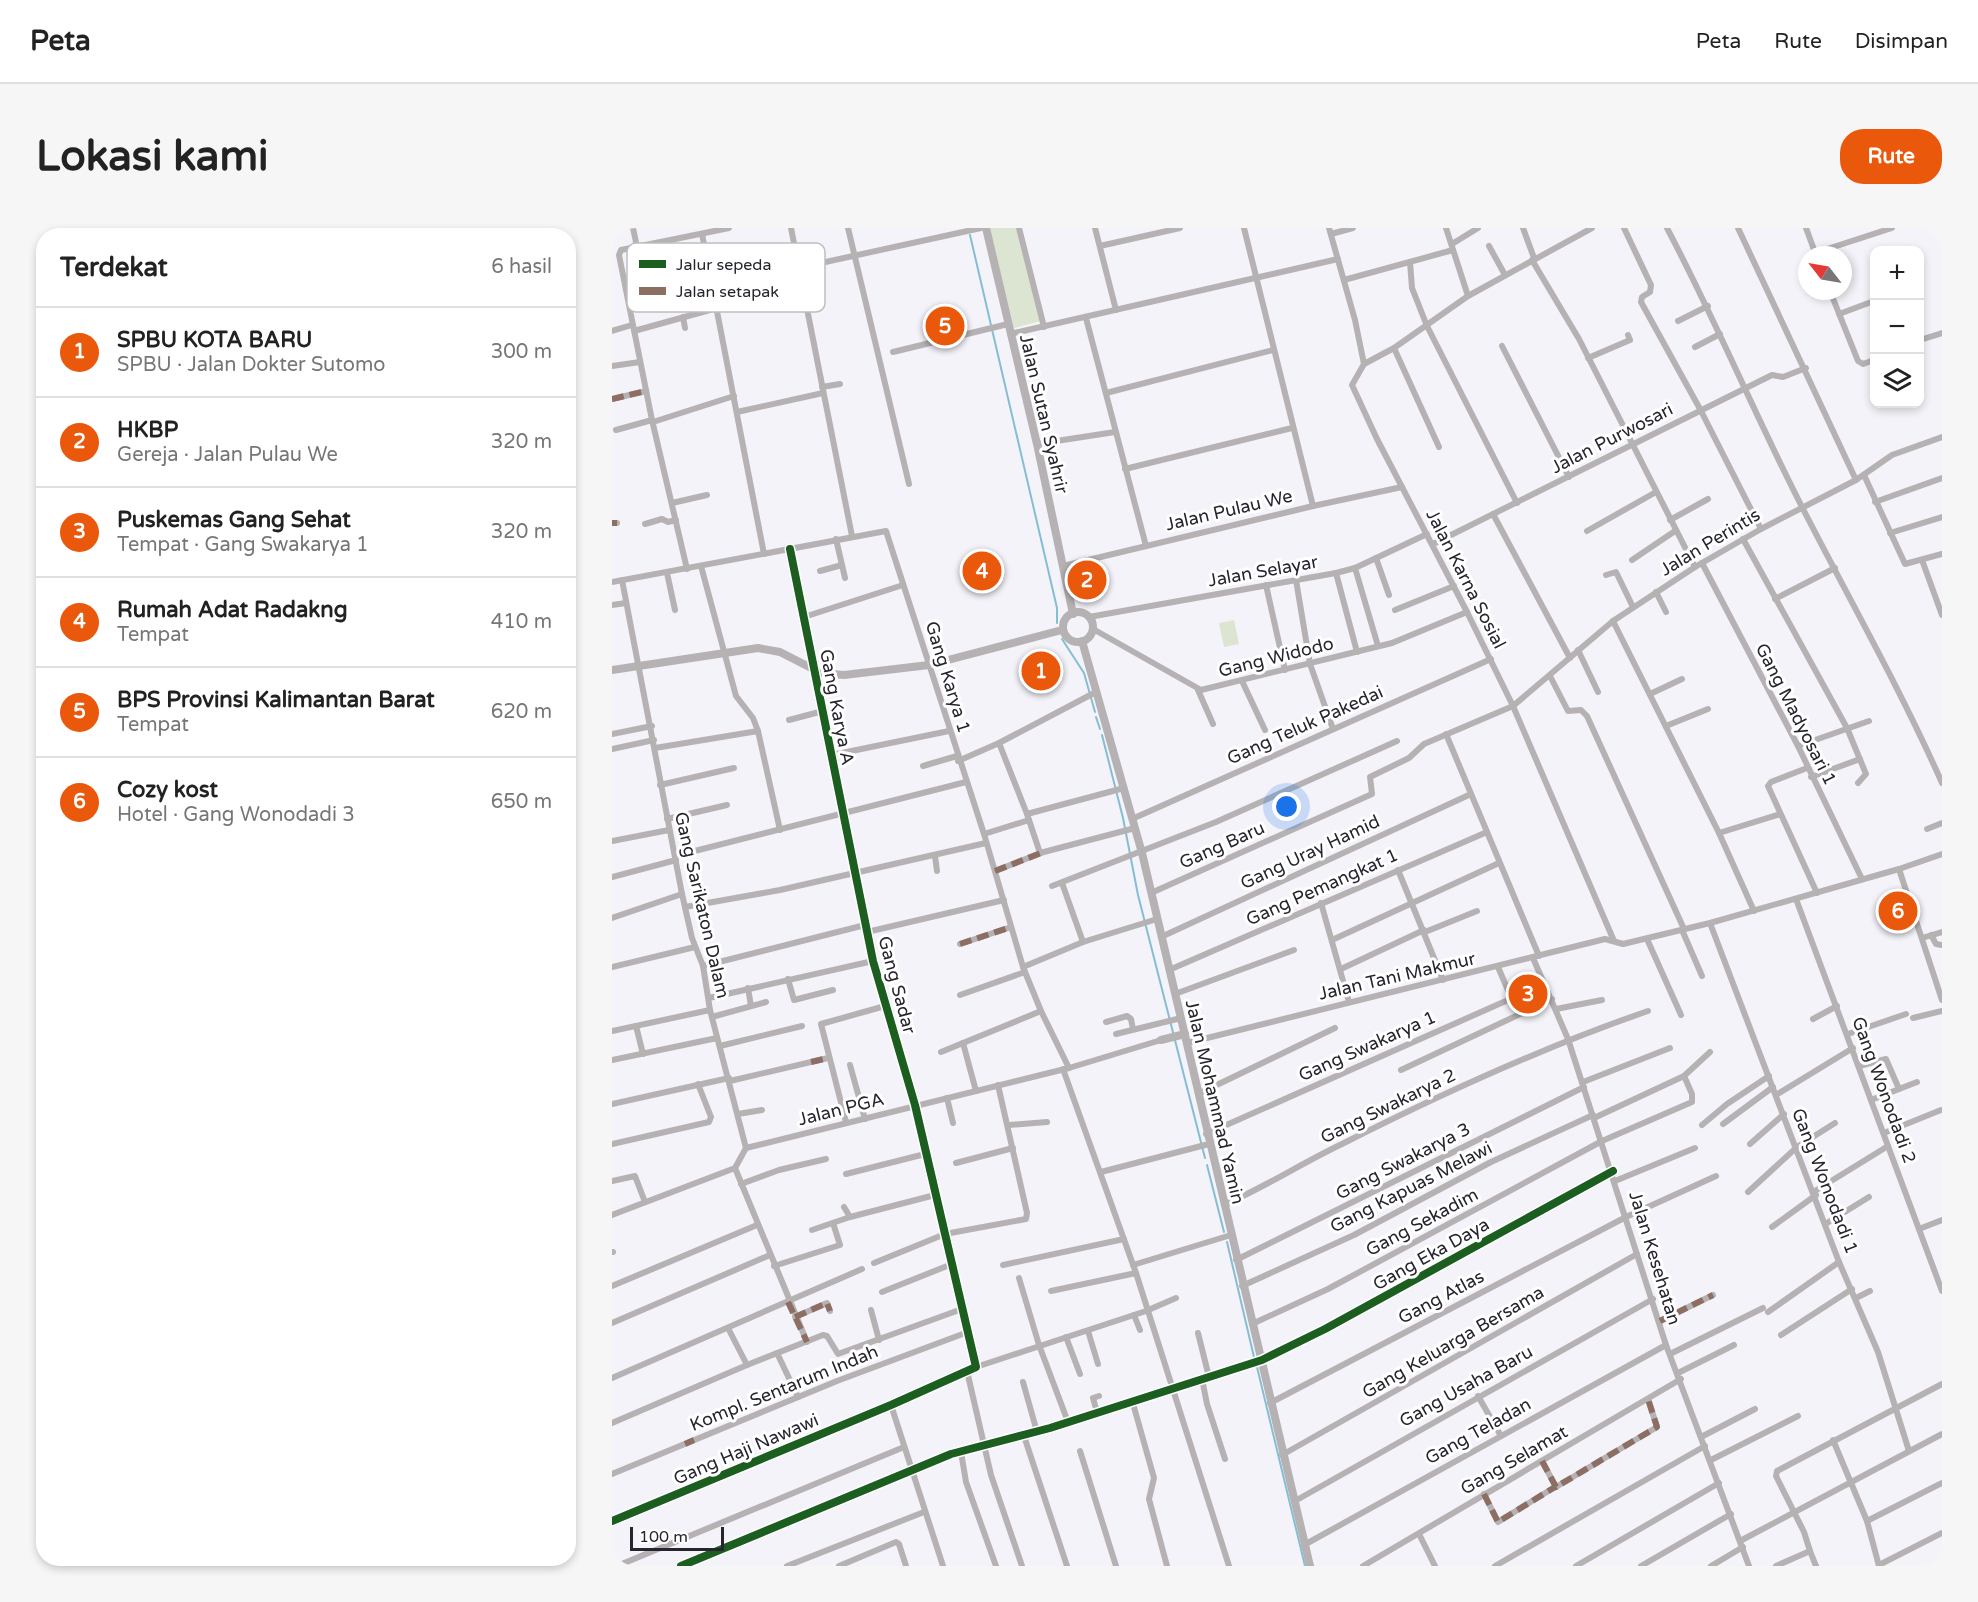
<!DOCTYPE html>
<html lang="id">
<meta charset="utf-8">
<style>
body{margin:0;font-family:"Varela Round",sans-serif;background:#f6f6f6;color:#222}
.controls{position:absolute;right:18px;top:18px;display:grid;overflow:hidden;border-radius:12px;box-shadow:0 3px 9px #0003}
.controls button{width:54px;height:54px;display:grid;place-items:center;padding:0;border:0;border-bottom:2px solid #e0e0e0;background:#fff;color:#222;font:30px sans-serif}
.compass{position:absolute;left:1186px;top:18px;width:54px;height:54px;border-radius:50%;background:#fff;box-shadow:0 3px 9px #0003;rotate:301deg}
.scale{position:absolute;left:18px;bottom:15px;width:94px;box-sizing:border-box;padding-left:6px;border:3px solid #26242e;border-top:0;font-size:16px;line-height:21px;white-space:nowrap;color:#26242e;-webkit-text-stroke:4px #fff;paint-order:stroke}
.you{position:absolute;left:675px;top:579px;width:21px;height:21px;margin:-15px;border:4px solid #fff;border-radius:50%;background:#1a73e8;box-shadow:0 0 0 9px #1a73e833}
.badge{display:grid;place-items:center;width:39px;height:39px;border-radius:50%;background:#ea580c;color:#fff;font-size:20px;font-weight:700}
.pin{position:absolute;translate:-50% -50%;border:3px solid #fff;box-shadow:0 2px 6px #0006}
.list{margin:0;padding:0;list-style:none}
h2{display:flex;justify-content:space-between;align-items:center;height:78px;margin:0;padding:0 24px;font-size:26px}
h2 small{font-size:20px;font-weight:400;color:#767676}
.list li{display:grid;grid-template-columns:39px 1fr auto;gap:18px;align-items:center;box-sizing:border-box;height:90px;padding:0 24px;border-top:2px solid #e0e0e0}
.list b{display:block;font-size:22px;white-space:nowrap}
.list p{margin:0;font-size:20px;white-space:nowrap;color:#767676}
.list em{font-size:20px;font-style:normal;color:#767676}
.icon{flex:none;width:33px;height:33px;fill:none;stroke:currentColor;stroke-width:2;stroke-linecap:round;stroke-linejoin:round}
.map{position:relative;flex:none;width:1330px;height:1338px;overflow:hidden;border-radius:24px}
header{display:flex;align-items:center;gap:36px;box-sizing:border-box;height:84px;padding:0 30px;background:#fff;border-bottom:2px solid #e0e0e0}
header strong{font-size:28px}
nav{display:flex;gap:33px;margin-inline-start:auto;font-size:21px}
.intro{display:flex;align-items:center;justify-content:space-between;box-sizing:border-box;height:144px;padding:0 36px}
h1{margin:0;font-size:42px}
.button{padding:15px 27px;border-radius:24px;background:#ea580c;color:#fff;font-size:21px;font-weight:700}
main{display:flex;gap:36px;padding:0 36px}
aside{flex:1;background:#fff;border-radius:24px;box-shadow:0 3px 9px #0003}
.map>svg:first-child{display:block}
.green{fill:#dce5d2}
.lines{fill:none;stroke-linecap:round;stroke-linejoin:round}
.stream{stroke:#85bed4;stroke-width:2}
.minor{stroke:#b6b2b4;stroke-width:6}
.tertiary{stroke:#b6b2b4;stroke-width:8}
.quiet{stroke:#8d6e63;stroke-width:6;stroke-dasharray:12 6;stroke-linecap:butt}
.cycleway-casing{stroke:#fff;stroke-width:11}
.cycleway{stroke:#1b5e20;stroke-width:8}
.labels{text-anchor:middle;stroke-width:6;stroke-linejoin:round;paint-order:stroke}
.street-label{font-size:18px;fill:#26242e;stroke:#fff}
.key{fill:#fff;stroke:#bebdc0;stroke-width:1.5}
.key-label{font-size:16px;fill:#26242e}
</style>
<header>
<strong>Peta</strong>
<nav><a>Peta</a><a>Rute</a><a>Disimpan</a></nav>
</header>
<div class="intro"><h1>Lokasi kami</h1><a class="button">Rute</a></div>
<main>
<aside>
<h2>Terdekat<small>6 hasil</small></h2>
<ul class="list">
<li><span class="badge">1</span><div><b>SPBU KOTA BARU</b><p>SPBU · Jalan Dokter Sutomo</p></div><em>300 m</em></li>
<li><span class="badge">2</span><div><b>HKBP</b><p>Gereja · Jalan Pulau We</p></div><em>320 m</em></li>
<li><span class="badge">3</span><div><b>Puskemas Gang Sehat</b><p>Tempat · Gang Swakarya 1</p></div><em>320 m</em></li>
<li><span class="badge">4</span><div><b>Rumah Adat Radakng</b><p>Tempat</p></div><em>410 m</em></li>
<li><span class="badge">5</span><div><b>BPS Provinsi Kalimantan Barat</b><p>Tempat</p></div><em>620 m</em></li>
<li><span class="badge">6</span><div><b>Cozy kost</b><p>Hotel · Gang Wonodadi 3</p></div><em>650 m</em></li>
</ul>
</aside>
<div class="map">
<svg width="1330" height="1338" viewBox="0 0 1330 1338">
<rect width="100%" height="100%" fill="#f4f3f9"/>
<g class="green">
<path d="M377,0H407L429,93L402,100Z"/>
<path d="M622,392L627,416L612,419L607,395Z"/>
</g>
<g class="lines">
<g class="stream">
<path d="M358,7L445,380V395"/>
<path d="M450,411L472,445L483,484"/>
<path d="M484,489L488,501"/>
<path d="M490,507L511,590L526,667L593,930"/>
<path d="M595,937L612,1004"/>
<path d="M615,1014L642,1129"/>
<path d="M645,1139L693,1338"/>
</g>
<g class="minor">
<path d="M21,0L25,19"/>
<path d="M179,0L240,308"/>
<path d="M236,0L297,256"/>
<path d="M407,0L432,99"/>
<path d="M483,0L504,82"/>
<path d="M632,0L701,278"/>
<path d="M717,0L743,92L752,136"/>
<path d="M834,0L856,68"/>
<path d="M911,0L922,30"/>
<path d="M980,0L856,68L782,120L752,136L740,157L765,211L855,384L901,478L1002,713"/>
<path d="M1012,0L1039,57L1038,64L1030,69L1029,74L1088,181L1149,301"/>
<path d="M1055,0C1103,91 1143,187 1190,279C1237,371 1288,460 1330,555"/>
<path d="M1126,0L1244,252"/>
<path d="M1194,0L1204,27"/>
<path d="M90,6L152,326"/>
<path d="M719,6L741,0"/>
<path d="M840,16L866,0"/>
<path d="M488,18L568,0"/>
<path d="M877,18L893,47"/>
<path d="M1203,25L1280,0"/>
<path d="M151,30L183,22"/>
<path d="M920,32L967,111L1083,339"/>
<path d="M798,34L800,60L815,98L905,275"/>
<path d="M186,40L369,0"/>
<path d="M732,52L841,22"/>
<path d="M1218,63L1246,133L1251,136L1262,132"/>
<path d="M1227,86L1262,73"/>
<path d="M71,89L73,100"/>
<path d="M474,90L534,318"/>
<path d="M1066,93L1096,78"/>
<path d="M0,103L20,97"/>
<path d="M22,103L105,80"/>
<path d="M398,106L726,31"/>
<path d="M1308,112L1330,105"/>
<path d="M890,118L957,249"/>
<path d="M1083,119L1108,106"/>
<path d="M782,120L827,219"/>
<path d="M281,124L396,96"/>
<path d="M976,130L1018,112L1016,107"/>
<path d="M0,138L28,134"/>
<path d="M210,159L228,156"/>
<path d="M494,165L661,122"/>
<path d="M0,171L34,163"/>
<path d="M125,184L211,165"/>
<path d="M41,194L122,168"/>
<path d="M4,202L40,192"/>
<path d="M425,216L503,204"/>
<path d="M513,241L680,200"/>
<path d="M1252,247L1293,336L1330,326"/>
<path d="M1263,274L1330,250"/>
<path d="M60,275L95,267"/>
<path d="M881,286L958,430"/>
<path d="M1058,292L1096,271"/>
<path d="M0,295H5"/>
<path d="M33,296L50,291L56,294L64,292"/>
<path d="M975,303L1044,264"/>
<path d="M1278,305L1330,289"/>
<path d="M224,311L233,350"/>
<path d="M1131,311L1235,500L1254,546L1246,555"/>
<path d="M821,316L1160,147L1171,149L1194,140"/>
<path d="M764,330L777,367"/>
<path d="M1020,332L1063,303"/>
<path d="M1310,332L1330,387"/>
<path d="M1090,335L1186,518L1250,651"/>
<path d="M89,338L124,468L141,490L146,503L168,602"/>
<path d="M451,338L701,278L790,259"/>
<path d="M743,340L766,418"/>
<path d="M75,341L40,192L7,27L9,22L117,0"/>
<path d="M208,343L230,337"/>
<path d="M55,345L63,382"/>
<path d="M724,345L745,424"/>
<path d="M994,347L1004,344L1021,379"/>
<path d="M10,352L70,666L80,710L91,738L98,782L134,920"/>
<path d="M684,352L698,436L721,501"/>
<path d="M0,354L274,303L372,606L411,739L429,783L457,840"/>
<path d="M654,357L673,442"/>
<path d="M1044,364L1054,384"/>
<path d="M1163,371L1223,340"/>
<path d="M0,377L14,375"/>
<path d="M783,382L842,358"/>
<path d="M192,389L291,357"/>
<path d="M477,389L724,345L743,340L815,306"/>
<path d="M1001,393L1107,605L1142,683"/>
<path d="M481,401L589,462L780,415L855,384"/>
<path d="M966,422L986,464"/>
<path d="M938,448L956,483L969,482L975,488L1072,701"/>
<path d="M630,453L653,502"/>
<path d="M586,462L601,496"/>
<path d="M1038,466L1070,451"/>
<path d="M177,492L211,483"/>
<path d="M1054,498L1096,481"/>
<path d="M0,506L40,498"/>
<path d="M834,506L927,728"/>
<path d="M387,515L415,586L428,625L523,600"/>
<path d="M1186,518L1257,493"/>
<path d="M43,520L146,503"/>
<path d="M0,521L42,512"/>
<path d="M220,527L337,503"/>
<path d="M346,533L387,515L484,464"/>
<path d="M311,538L345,528"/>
<path d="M1195,540L1159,554L1156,558L1205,665"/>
<path d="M1199,549L1248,531"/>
<path d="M48,557L122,540"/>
<path d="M415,586L512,560"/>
<path d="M55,591L115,577"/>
<path d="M520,591L879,431"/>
<path d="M1315,601L1330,595"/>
<path d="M1107,605L1168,586"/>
<path d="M372,606L417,592"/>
<path d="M0,613L57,602"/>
<path d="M63,628L354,554"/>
<path d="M323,628L325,643"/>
<path d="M1287,641L1330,772"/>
<path d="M786,642L831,752"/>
<path d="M383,643L429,625"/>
<path d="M0,649L64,632"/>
<path d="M450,655L471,714"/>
<path d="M440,658L604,594L785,513"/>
<path d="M539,665L760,566L758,549L797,530L812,516L901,478L1001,393L1083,339L1149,301L1244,252L1280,227L1330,209"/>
<path d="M1184,671L1330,1063"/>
<path d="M709,675L737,774"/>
<path d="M73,679L168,662L374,615"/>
<path d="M0,690L70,666"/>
<path d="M1098,695L1227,1034L1266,1124L1297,1223"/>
<path d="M1070,702L1090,748"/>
<path d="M255,704L392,672"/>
<path d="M813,704L865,683"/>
<path d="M1319,707L1324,716L1330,717"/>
<path d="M549,709L859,566"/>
<path d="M1310,710L1330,704"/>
<path d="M1035,711L1069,787"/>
<path d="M720,712L887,635"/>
<path d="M348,716L399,699"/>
<path d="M921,730L956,811L1054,1117L1137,1338"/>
<path d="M91,738L253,697"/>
<path d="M0,739L83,719"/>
<path d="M411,739L471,714L545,691"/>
<path d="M729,741L812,702"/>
<path d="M557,742L875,604"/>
<path d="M176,751L182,772L221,762"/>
<path d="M136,760L139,778"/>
<path d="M563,766L682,722"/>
<path d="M348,767L413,744"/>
<path d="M97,770L261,733"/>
<path d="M944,781L990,772"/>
<path d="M100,789L154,774"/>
<path d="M1301,790L1330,783"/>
<path d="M1201,791L1225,778"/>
<path d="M494,794L515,788L519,791L521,801"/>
<path d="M24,798L31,826"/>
<path d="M0,803L98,782"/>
<path d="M504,806L569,790"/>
<path d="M1236,806L1294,786"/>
<path d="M351,815L364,863"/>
<path d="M575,815L993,711L1011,716L1098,695L1287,641L1330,626"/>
<path d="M108,818L190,798"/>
<path d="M329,824L429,783"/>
<path d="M0,832L105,810"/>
<path d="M238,837L253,891"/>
<path d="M1247,838L1274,831L1287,861"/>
<path d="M451,841L524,1045L617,1338"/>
<path d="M789,842L940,771"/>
<path d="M118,853L216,830"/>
<path d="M971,854L1058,820"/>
<path d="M586,866L723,800"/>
<path d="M1164,867L1241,820"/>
<path d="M335,870L341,895"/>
<path d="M1259,872L1305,854"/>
<path d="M0,876L117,850"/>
<path d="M126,886L150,882"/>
<path d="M982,890L1072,848L1098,824"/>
<path d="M234,894L209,796L273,778"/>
<path d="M1111,896L1161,859"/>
<path d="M397,897L435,894"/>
<path d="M1090,897L1115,876L1157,848"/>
<path d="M1272,905L1329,882"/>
<path d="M594,906L896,772L898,767L886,739"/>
<path d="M0,916L97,894L99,889L86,856"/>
<path d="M1138,916L1172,886"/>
<path d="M344,935L401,920"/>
<path d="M123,940L195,1114"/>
<path d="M489,944L597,916"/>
<path d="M234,946L313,926"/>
<path d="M0,953L23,948L33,974"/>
<path d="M1003,953L1083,920"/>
<path d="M129,956L167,942L214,931"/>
<path d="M1203,963L1276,918"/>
<path d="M1136,964L1185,919L1223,895"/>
<path d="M612,977C653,959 690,935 730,916C829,866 931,819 1036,783"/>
<path d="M232,979L238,989L323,967"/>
<path d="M0,987L123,940L134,920L457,840L549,812"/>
<path d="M1215,995L1257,969"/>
<path d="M1160,999L1204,967"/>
<path d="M1307,1001L1330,992"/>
<path d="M200,1002L238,989"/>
<path d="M0,1024H1"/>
<path d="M624,1032L972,859"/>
<path d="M262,1035L333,1006L414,991L415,985L386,857"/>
<path d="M391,1037L512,1011"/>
<path d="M521,1037L619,1007"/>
<path d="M162,1038L228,1017L221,995"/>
<path d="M407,1050L427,1117L456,1194"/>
<path d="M0,1058L145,997"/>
<path d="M630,1058L742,1007L879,934L981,887"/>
<path d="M439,1063L524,1045"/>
<path d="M270,1064L340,1036"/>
<path d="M1244,1070L1258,1063"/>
<path d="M259,1082L267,1112"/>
<path d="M1156,1084L1227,1034"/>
<path d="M522,1087L528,1102"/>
<path d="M183,1089L215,1075L218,1083"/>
<path d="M1048,1093L1101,1067"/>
<path d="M0,1095L158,1027"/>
<path d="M640,1096L716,1061L990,913L1080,874V866L1072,848"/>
<path d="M116,1100L135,1137"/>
<path d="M476,1103L486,1136"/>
<path d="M586,1105L597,1149"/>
<path d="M1169,1107L1240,1061"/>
<path d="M454,1109L468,1146"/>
<path d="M165,1125L186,1169"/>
<path d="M1058,1126L1151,1080"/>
<path d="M364,1139L534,1083L564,1070"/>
<path d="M355,1143L379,1247L410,1338"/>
<path d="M1066,1145L1122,1117"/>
<path d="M0,1150L250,1041"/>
<path d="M590,1151L595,1176L613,1231"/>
<path d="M411,1154L425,1204"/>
<path d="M866,1168L889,1208"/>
<path d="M520,1172L542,1250L537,1271L555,1338"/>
<path d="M658,1175L1014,989L1104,948"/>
<path d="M279,1177L331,1338"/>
<path d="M485,1184L481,1170L487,1168"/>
<path d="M0,1195L135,1137L211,1107L215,1108L226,1126L350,1081"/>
<path d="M412,1208L455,1338"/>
<path d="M1089,1209L1143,1181"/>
<path d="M1221,1212L1255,1293L1267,1338"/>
<path d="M468,1223L504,1338"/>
<path d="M349,1224L354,1254L384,1338"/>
<path d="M670,1227L1025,1026"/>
<path d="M1099,1232L1186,1188"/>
<path d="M930,1233L944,1259L1045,1199L1036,1171"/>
<path d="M0,1246L225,1153L356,1104"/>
<path d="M872,1266L886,1294L943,1259"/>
<path d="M683,1273L1041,1071"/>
<path d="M0,1293L279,1177L364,1139L303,877L261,733L178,321"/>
<path d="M1255,1293L1330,1255"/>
<path d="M807,1306L823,1338"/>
<path d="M1128,1313L1330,1206"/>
<path d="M692,1317L1054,1117"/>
<path d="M1198,1323L1192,1304L1164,1248L1165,1243L1330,1156"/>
<path d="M1267,1337L1330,1305"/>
<path d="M5,1338L292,1219"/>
<path d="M69,1338L339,1226L438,1200L650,1132L713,1101L1001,943"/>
<path d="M175,1338L312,1284"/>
<path d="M227,1338L284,1314L287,1316L294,1338"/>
<path d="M751,1338L1069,1151"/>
<path d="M883,1338L1093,1218"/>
<path d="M964,1338L1107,1255"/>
<path d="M1029,1338L1119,1286"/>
<path d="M1099,1338L1131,1319"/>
<path d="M1164,1338L1198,1323L1204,1338"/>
</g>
<g class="tertiary">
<path d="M374,0L425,216L461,386"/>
<circle cx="466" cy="399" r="15"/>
<path d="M470,413L530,625L698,1338"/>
<path d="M0,442L146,420L168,424L209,445L232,447L317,437L446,403"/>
<path d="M549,812L573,806"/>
</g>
<g class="quiet">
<path d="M0,171L34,163"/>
<path d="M0,295H5"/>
<path d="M383,643L429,625"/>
<path d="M348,716L399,699"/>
<path d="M199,834L216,830"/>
<path d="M176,1074L195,1114"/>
<path d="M183,1089L215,1075L218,1083"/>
<path d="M1048,1093L1101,1067"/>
<path d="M73,1216L82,1212"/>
<path d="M930,1233L944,1259L1045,1199L1036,1171"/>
<path d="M872,1266L886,1294L943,1259"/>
</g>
<g class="cycleway-casing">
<g id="cycleway">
<path d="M0,1293L279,1177L364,1139L303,877L261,733L178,321"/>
<path d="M69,1338L339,1226L438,1200L650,1132L713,1101L1001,943"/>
</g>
</g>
<use href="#cycleway" class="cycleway"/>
</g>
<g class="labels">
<g class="street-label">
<text transform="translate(432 186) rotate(77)" y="6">Jalan Sutan Syahrir</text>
<text transform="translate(1000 210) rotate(-27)" y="6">Jalan Purwosari</text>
<text transform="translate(617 282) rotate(-13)" y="6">Jalan Pulau We</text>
<text transform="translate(1098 314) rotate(-31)" y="6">Jalan Perintis</text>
<text transform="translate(651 343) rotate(-10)" y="6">Jalan Selayar</text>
<text transform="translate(854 351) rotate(63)" y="6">Jalan Karna Sosial</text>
<text transform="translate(664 429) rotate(-14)" y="6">Gang Widodo</text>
<text transform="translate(336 449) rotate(73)" y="6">Gang Karya 1</text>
<text transform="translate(225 479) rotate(79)" y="6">Gang Karya A</text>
<text transform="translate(1184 486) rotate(63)" y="6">Gang Madyosari 1</text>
<text transform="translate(693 497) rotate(-24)" y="6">Gang Teluk Pakedai</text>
<text transform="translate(610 617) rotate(-24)" y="6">Gang Baru</text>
<text transform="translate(698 624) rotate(-25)" y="6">Gang Uray Hamid</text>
<text transform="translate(710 659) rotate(-24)" y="6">Gang Pemangkat 1</text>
<text transform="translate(90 677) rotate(77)" y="6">Gang Sarikaton Dalam</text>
<text transform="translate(785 748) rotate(-13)" y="6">Jalan Tani Makmur</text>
<text transform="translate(285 757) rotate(75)" y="6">Gang Sadar</text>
<text transform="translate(755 818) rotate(-24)" y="6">Gang Swakarya 1</text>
<text transform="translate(1272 862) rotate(70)" y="6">Gang Wonodadi 2</text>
<text transform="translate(603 874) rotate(77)" y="6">Jalan Mohammad Yamin</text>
<text transform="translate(776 878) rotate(-26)" y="6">Gang Swakarya 2</text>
<text transform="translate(229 881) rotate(-14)" y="6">Jalan PGA</text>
<text transform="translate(791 933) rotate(-27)" y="6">Gang Swakarya 3</text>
<text transform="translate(1213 953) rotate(69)" y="6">Gang Wonodadi 1</text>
<text transform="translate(799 959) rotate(-27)" y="6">Gang Kapuas Melawi</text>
<text transform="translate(810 994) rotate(-28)" y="6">Gang Sekadim</text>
<text transform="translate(819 1026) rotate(-29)" y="6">Gang Eka Daya</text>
<text transform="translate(1043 1030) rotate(73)" y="6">Jalan Kesehatan</text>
<text transform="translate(829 1069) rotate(-28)" y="6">Gang Atlas</text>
<text transform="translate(841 1114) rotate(-30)" y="6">Gang Keluarga Bersama</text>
<text transform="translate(854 1158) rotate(-29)" y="6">Gang Usaha Baru</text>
<text transform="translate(172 1160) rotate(-22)" y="6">Kompl. Sentarum Indah</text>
<text transform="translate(866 1203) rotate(-29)" y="6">Gang Teladan</text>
<text transform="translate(134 1221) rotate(-23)" y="6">Gang Haji Nawawi</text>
<text transform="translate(902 1232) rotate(-30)" y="6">Gang Selamat</text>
</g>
</g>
<rect x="15" y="15" width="198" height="69" rx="9" class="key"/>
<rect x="27" y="32" width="27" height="8" fill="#1b5e20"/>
<rect x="27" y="59" width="27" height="8" fill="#8d6e63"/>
<g class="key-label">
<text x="64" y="42">Jalur sepeda</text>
<text x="64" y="69">Jalan setapak</text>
</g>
</svg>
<div class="controls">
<button>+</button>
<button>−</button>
<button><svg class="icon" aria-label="layers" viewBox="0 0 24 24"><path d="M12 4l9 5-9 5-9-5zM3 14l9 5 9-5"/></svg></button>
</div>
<svg class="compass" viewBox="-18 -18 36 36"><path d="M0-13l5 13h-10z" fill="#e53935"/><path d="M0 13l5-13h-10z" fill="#767676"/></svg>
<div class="scale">100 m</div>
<div class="you"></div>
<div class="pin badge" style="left:429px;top:443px">1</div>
<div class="pin badge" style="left:475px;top:352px">2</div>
<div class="pin badge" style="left:916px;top:766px">3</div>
<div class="pin badge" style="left:370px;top:343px">4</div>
<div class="pin badge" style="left:333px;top:98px">5</div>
<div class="pin badge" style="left:1286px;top:683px">6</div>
</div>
</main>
